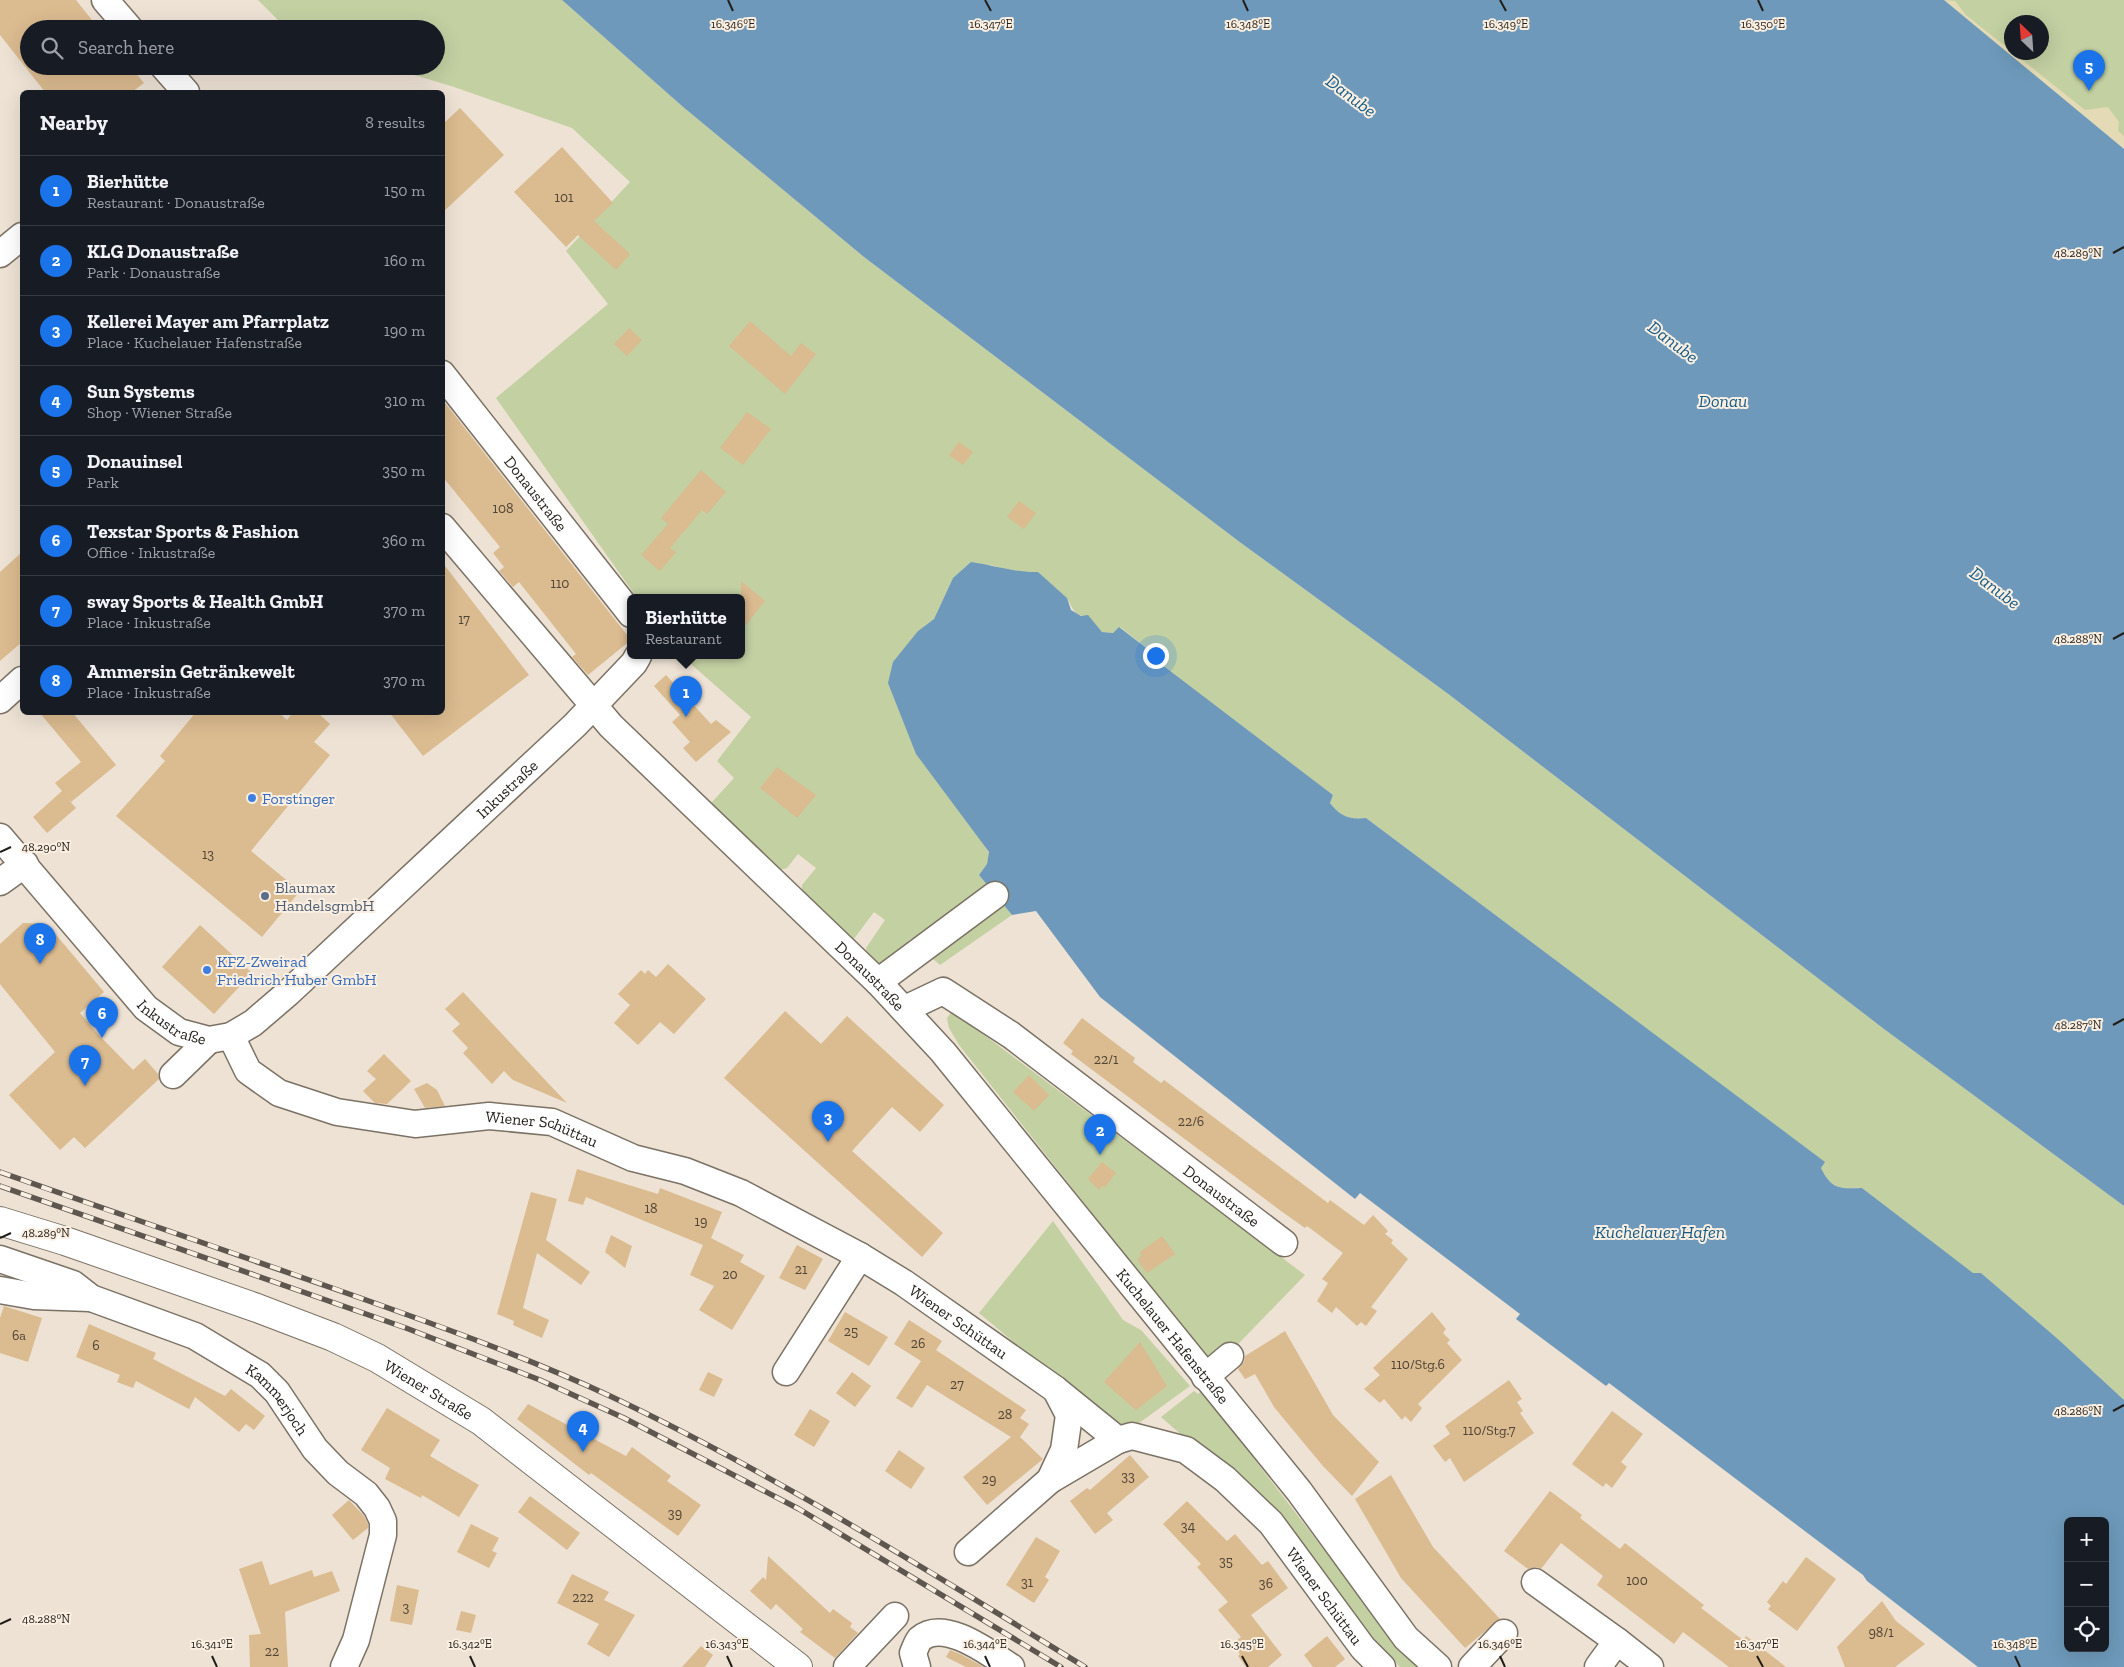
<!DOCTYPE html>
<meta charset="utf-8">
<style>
body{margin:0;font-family:"Zilla Slab",serif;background:#20242c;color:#f1f3f6}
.controls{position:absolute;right:15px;bottom:15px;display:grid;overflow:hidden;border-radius:8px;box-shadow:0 5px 20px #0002}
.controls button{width:45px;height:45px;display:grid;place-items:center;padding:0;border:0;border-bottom:1px solid #363941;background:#171b24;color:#f1f3f6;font:25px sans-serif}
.compass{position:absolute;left:2004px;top:15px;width:45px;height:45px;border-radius:50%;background:#171b24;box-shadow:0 5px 20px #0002;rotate:335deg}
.you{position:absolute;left:1155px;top:655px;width:18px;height:18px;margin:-12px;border:4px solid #fff;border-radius:50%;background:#1a73e8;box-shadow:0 0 0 8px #1a73e833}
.badge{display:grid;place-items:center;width:32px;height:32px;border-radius:50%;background:#1a73e8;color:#fff;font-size:16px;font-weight:700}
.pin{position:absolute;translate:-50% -41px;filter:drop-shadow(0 1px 2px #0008)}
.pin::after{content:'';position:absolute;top:26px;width:18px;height:15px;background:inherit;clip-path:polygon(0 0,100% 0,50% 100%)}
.popup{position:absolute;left:627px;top:594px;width:118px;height:65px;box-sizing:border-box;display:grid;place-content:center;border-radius:8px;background:#171b24;filter:drop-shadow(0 1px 4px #0005);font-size:16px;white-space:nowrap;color:#9ea1a6}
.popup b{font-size:19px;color:#f1f3f6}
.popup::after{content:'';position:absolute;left:50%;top:100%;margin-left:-10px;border:10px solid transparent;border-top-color:#171b24}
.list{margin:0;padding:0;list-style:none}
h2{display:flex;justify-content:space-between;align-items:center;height:65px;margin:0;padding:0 20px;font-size:21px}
h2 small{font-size:16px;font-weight:400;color:#9ea1a6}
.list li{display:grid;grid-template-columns:32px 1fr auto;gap:15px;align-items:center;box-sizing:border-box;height:70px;padding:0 20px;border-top:1px solid #363941}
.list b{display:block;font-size:19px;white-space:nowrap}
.list p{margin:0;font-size:16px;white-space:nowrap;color:#9ea1a6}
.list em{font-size:16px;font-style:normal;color:#9ea1a6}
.icon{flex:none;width:28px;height:28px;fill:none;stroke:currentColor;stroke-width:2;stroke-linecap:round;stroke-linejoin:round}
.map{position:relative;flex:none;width:2124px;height:1667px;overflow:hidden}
.search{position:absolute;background:#171b24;box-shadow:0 5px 20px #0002;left:20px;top:20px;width:425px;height:55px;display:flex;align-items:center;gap:12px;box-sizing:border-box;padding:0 18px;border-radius:28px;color:#9ea1a6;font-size:19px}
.panel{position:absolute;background:#171b24;box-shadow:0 5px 20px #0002;left:20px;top:90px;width:425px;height:625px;border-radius:8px}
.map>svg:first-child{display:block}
.green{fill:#c3d0a2;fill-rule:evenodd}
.sand{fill:#e4dab5}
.water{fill:#6e99ba;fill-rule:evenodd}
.building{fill:#dbbb90}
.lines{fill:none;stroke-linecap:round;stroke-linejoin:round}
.minor-casing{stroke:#7b7265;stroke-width:29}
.major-casing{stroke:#7b7265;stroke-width:30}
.minor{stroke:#fff;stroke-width:26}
.major{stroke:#fff;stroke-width:28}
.rail-casing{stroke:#5e5750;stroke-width:5.5}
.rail{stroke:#faefe1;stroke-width:4;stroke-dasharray:11;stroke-linecap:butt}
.ticks{fill:none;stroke:#211d18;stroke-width:2}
.shop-dot{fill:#3f7fe0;stroke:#faefe1;stroke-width:2}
.service-dot{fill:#5c6f8a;stroke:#faefe1;stroke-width:2}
.labels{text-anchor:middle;stroke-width:4;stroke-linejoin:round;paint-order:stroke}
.number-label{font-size:14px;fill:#504436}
.street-label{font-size:16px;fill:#211d18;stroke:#faefe1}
.shop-label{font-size:16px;fill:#366cbe;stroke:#faefe1;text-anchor:start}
.service-label{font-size:16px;fill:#4e5e75;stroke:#faefe1;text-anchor:start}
.water-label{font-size:18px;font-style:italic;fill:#155b87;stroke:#faefe1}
.ticks-label{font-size:12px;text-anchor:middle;fill:#211d18;stroke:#faefe1;stroke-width:4;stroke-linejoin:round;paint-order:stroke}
</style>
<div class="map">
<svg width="2124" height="1667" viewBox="0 0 2124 1667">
<rect width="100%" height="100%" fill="#ede2d4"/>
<g class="green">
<path d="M258,0H562L682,106L864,257L1241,543L1447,693L1884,1029L2124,1206V1400L2059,1340L1981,1273L1973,1274L1862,1188C1840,1189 1831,1189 1821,1168L1824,1162L1366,818C1349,820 1340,816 1330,803L1333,795L1156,661L1158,657L1120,627L1113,633L1102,632L1088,616C1072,617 1074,606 1065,597C1057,588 1046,581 1038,572L1019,573L991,565L953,578L934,619L918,631L979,837L989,853L987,864L979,875L1012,915L940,965L910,939L893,960L881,967L868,959L866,948L885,920L874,912L853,940L849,938L802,891V885L816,868L798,854L787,868L780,870L713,807L712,802L734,778L717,761L751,717L682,656H741V598H637L496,398L608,304L566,251L630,182L572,128L454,87L385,66H436V29H287Z"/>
<path d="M1944,0H2124V149ZM2012,22H2042V52H2012Z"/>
<path d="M952,1011L1305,1275L1215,1368L959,1045L949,1028L947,1018Z"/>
<path d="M1053,1221L1123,1320L1141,1330L1190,1386L1135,1426L1115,1427L979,1313Z"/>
<path d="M1194,1391L1198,1394L1202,1391L1404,1654L1420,1667H1400L1377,1643L1288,1528L1161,1417Z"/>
</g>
<path class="sand" d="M1944,0L1955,1L1966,15L2085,110L2108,107L2119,122L2118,131L2124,136V149Z"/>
<g class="water">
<path d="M562,0H1944L2124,149V1206L1884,1029L1447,693L1241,543L864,257L682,106Z"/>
<path d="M971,562C994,565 1015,573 1038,572L1067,598L1071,610L1081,616L1088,615L1102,632L1113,633L1119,627L1158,657L1157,661L1333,795L1330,803C1340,816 1349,820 1366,818L1825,1162L1821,1168C1831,1189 1840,1189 1862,1188L1973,1273H1981L2059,1340L2124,1400V1667H1978L1867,1581L1863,1575L1609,1383L1606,1386L1516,1319L1520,1314L1360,1193L1355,1199L1100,997L1036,911L1012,915L979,875L987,864L989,852L916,754L888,683L893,662L918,631L934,619L953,578ZM2068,1521H2105V1648H2068Z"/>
</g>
<g class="building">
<path d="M0,0H76L99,29H29V66H130L144,83L132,92H45L0,35Z"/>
<path d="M460,108L504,155L442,213V125Z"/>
<path d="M562,147L613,203L594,221L630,254L616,270L578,235L566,247L514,192Z"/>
<path d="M750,321L791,356L801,343L816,354L785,394L729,346Z"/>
<path d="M629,328L642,340L627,356L614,344Z"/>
<path d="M442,399L631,640L588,675L572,657L576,654L519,582L513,587L499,571L504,567L493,553L500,547L442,476Z"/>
<path d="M747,412L771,429L743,465L720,448Z"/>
<path d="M959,442L973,452L963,465L949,455Z"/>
<path d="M701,470L726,492L707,514L702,510L670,548L676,552L660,571L641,555L668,524L661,518Z"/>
<path d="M1019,501L1036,513L1024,529L1007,517Z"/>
<path d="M22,552V642L0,661V572Z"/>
<path d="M442,562L529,675L423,756L389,712H442Z"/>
<path d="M741,581L765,601L741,631Z"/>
<path d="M666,675L711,724L716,720L731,732L696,762L683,748L690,742L672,722L680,715L654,686Z"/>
<path d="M39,712H72L116,765L71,802L67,798L76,808L47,833L33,817L62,791L55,783L81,762Z"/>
<path d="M196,712H278L287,720L293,712H317L330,724L314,742L330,755L251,851L300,891L262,937L116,816L165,761L160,756Z"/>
<path d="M777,767L816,795L797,818L760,788Z"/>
<path d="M23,923L47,924L104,992L80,1013L95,1031L133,1070L145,1059L158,1074L159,1079L85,1148L74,1137L60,1150L9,1095L55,1052L0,984V944Z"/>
<path d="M200,925L252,973L214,1014L162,967Z"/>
<path d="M668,964L706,999L674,1034L660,1022L638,1045L614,1023L630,1005L618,994L641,970L645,974L648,970L656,977Z"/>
<path d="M463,992L530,1064L567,1103L513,1080L504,1071L492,1084L463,1053L468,1048L452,1031L460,1024L445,1009Z"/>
<path d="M785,1011L821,1044L847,1016L944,1105L920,1132L892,1107L852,1151L943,1233L922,1257L724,1078Z"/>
<path d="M1082,1018L1135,1058L1133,1062L1161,1083L1164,1080L1328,1203L1330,1200L1364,1225L1373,1215L1388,1231L1385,1234L1393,1240L1391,1243L1408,1259L1371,1307L1377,1311L1366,1326L1361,1322L1357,1326L1336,1307L1332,1313L1317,1301L1328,1283L1322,1279L1343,1253L1307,1226L1305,1228L1281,1211L1071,1054L1073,1051L1063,1043Z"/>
<path d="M384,1054L411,1081L387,1104L375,1103L363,1091L376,1079L367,1071Z"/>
<path d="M1029,1075L1049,1095L1034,1111L1013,1092Z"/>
<path d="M427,1083L437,1090L445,1106L425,1108L414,1089Z"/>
<path d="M1102,1162L1116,1173L1105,1187L1103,1186L1099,1190L1088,1179Z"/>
<path d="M577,1169L658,1194L660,1188L722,1212L711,1238L744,1255L740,1262L765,1276L732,1330L699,1310L714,1286L690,1275L703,1245L586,1197L583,1205L568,1201Z"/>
<path d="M531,1192L557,1199L546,1240L590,1272L581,1285L537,1253L523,1308L549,1320L542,1338L513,1325L514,1321L497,1314Z"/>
<path d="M611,1235L632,1246L625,1268L605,1252Z"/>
<path d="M1162,1236L1175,1254L1147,1273L1137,1259L1142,1255L1140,1252Z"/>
<path d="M797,1245L823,1259L805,1290L779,1278Z"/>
<path d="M4,1306L42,1318L28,1362L0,1353V1318Z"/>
<path d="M845,1312L888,1337L869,1366L828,1341Z"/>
<path d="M1432,1312L1446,1329L1443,1333L1450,1340L1447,1343L1462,1360L1418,1404L1422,1408L1411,1422L1405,1416L1402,1420L1384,1399L1380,1403L1364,1389L1380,1375L1373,1368Z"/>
<path d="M909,1320L942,1341L936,1350L1026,1410L1020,1418L1029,1424L1020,1437L1043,1459L987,1505L963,1477L1011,1437L927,1385L912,1408L896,1398L921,1361L894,1344Z"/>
<path d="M89,1324L156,1353L153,1359L225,1396L231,1389L265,1416L254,1430L246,1424L239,1432L195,1397L189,1409L136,1381L133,1388L117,1382L120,1375L76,1357Z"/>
<path d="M1285,1331L1333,1415L1379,1462L1352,1496L1322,1465L1274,1407L1255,1374L1245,1379L1238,1369L1244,1362L1245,1356Z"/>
<path d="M1140,1342L1167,1386L1136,1410L1104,1382Z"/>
<path d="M708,1372L723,1379L714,1397L699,1390Z"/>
<path d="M852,1372L871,1386L855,1407L836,1393Z"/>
<path d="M1509,1380L1522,1399L1517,1402L1523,1411L1520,1413L1534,1433L1464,1482L1450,1458L1445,1462L1433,1446L1450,1434L1445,1426Z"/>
<path d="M528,1404L626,1456L632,1447L671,1476L667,1481L701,1505L678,1536L591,1473L589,1475L517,1419Z"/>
<path d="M387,1408L440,1440L430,1456L479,1485L459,1517L422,1495L421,1498L385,1479L390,1468L361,1450Z"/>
<path d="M810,1409L830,1421L814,1447L794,1435Z"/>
<path d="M1612,1411L1643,1434L1621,1462L1627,1467L1612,1488L1606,1483L1603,1487L1572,1464Z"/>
<path d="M899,1450L925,1468L911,1489L885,1471Z"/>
<path d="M1130,1455L1149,1477L1107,1513L1113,1520L1095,1534L1070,1501L1087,1488L1090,1490Z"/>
<path d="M1391,1475L1433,1547L1500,1619L1465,1648L1401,1578L1355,1499Z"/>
<path d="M1550,1491L1582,1515L1580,1518L1620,1549L1625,1543L1704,1605L1701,1608L1743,1640L1746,1636L1786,1667H1729L1683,1632L1674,1644L1597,1585L1603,1576L1561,1543L1541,1569L1536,1567L1528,1569L1504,1551Z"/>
<path d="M530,1496L580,1533L567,1550L518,1512Z"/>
<path d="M349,1500L364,1516L368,1524V1528L353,1540L332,1515Z"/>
<path d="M1187,1501L1227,1541L1235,1534L1262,1565L1268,1561L1288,1588L1251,1615L1282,1655L1268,1667H1246L1238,1656L1240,1654L1232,1644L1241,1637L1218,1610L1228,1602L1197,1567L1201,1564L1163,1524Z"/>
<path d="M471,1524L499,1538L492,1551L497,1553L489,1568L457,1552Z"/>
<path d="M1036,1537L1060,1551L1045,1577L1049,1580L1034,1603L1006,1585Z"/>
<path d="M768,1556L830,1613L833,1609L852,1623L850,1627L858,1633L835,1658L800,1632L803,1629L776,1604L771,1610L750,1591L763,1577L766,1580Z"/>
<path d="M1806,1557L1836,1579L1797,1631L1768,1609L1771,1606L1767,1602L1783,1581L1786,1584Z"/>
<path d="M262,1561L270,1585L312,1570L314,1577L332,1571L340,1591L285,1612L288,1667H250L249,1635L261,1634L239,1569Z"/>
<path d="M572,1574L609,1592L604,1600L635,1615L609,1657L587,1644L599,1624L557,1603Z"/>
<path d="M397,1585L419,1590L412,1625L390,1621Z"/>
<path d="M1882,1601L1896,1621L1925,1644L1895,1667H1845L1837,1647Z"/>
<path d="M461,1611L476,1615L471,1633L456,1630Z"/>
<path d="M1327,1636L1345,1659L1335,1667H1313L1304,1655Z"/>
<path d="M701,1646L713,1655L705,1667H682Z"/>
<path d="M950,1650L960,1654L984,1667H966L946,1657Z"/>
</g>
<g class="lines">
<g class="minor-casing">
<g id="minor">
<path d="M105,0L130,29"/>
<path d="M163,66L186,92"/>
<path d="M0,254L22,236"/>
<path id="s1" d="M442,374L631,614"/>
<path id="s2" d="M442,527L611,726L878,982L943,1052L1299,1491L1406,1638L1438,1667"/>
<path d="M0,700L22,680"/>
<path id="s3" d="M0,837L146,1008L179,1032L209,1040L231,1036L253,1023L288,993L575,725L634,663L638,656"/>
<path d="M0,882L25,864"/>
<path d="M878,982L995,895"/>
<path id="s4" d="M905,1009L943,991L1011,1035L1284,1243"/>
<path id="s5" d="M231,1036L248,1071L279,1093L337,1112L415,1124L489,1116L552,1122L633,1158L685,1171L741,1193L860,1256L904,1283L1055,1389L1118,1440L1132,1436L1186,1450L1225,1479L1271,1523L1363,1648L1382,1667"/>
<path d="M173,1075L209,1040"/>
<path id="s6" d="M0,1259L73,1284L91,1298L195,1336L260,1375L277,1392L315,1449L338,1473L366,1494L377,1508L383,1521V1535L356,1640L344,1667"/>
<path d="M0,1290L34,1296L90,1298"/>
<path d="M786,1372L860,1256"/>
<path d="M1205,1377L1230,1356"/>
<path d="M1050,1480L1064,1450L1069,1415L1056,1390"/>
<path d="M968,1552L1050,1480L1118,1440"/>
<path d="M1535,1582L1617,1641L1598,1667"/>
<path d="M1617,1641L1650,1667"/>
<path d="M847,1667L895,1616"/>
<path d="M917,1667L913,1653C915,1649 917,1642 920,1639C944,1618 989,1653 1011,1667"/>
<path d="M1472,1667L1504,1633"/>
</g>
</g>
<g class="major-casing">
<g id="major">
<path id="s7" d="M0,1221L65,1241L257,1308L333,1337L377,1358L481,1421L798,1667"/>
</g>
</g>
<use href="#minor" class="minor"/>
<use href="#major" class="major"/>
<g class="rail-casing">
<g id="rail">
<path d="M0,1172C117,1214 235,1253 352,1295C439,1326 526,1357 610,1396C775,1474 930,1572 1085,1667"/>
<path d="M0,1186L406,1328L540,1380L624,1418L799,1509L1061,1667"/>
</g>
</g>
<use href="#rail" class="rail"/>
</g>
<path class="ticks" d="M728,0L733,11M985,0L991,11M1243,0L1248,11M1500,0L1506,11M1758,0L1763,11M2113,253L2124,247M2113,639L2124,633M0,852L11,847M2113,1025L2124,1019M0,1238L11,1233M2113,1411L2124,1405M0,1624L11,1619M212,1656L217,1667M470,1656L475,1667M727,1656L732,1667M985,1656L990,1667M1242,1656L1248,1667M1500,1656L1505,1667M1757,1656L1763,1667M2015,1656L2020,1667"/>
<g class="shop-dot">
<circle cx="252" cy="798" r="5"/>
<circle cx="207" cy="970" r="5"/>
</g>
<circle class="service-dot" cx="265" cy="896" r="5"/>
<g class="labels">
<g class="number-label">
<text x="564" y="202">101</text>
<text x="503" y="513">108</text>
<text x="560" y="588">110</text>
<text x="464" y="624">17</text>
<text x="208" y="859">13</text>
<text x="1106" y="1064">22/1</text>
<text x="1191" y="1126">22/6</text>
<text x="651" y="1213">18</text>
<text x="701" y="1226">19</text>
<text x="801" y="1274">21</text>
<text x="730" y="1279">20</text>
<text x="851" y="1336">25</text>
<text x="19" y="1340">6a</text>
<text x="918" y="1348">26</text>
<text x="96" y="1350">6</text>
<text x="1418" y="1369">110/Stg.6</text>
<text x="957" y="1389">27</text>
<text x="1005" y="1419">28</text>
<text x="1489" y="1435">110/Stg.7</text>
<text x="1128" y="1481">33</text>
<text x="989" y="1484">29</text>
<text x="675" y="1518">39</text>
<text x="1188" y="1531">34</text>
<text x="1226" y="1566">35</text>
<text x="1637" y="1585">100</text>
<text x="1027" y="1587">31</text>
<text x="1266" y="1588">36</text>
<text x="583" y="1602">222</text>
<text x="406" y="1612">3</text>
<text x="1881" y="1637">98/1</text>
<text x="272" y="1656">22</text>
</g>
<g class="street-label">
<text dy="6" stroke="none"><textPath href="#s1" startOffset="152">Donaustraße</textPath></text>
<text dy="6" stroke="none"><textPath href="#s3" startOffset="690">Inkustraße</textPath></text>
<text dy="6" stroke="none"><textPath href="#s2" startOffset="621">Donaustraße</textPath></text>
<text dy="6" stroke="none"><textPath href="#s3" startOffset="255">Inkustraße</textPath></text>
<text dy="6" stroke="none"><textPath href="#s5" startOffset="346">Wiener Schüttau</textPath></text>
<text dy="6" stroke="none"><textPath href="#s4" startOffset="388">Donaustraße</textPath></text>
<text dy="6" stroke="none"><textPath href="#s5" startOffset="810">Wiener Schüttau</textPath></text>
<text dy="6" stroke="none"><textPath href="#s2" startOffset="1092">Kuchelauer Hafenstraße</textPath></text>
<text dy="6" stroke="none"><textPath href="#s7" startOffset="462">Wiener Straße</textPath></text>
<text dy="6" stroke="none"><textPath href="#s6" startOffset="316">Kammerjoch</textPath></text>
<text dy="6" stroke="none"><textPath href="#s5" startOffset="1282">Wiener Schüttau</textPath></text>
</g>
<g class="shop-label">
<text x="262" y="804">Forstinger</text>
<text x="217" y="967">KFZ-Zweirad<tspan x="217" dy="18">Friedrich Huber GmbH</tspan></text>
</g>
<g class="service-label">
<text x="275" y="893">Blaumax<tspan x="275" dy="18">HandelsgmbH</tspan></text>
</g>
<g class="water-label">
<text transform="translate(1351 96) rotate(37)" y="6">Danube</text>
<text transform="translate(1673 342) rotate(37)" y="6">Danube</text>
<text x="1723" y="407">Donau</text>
<text transform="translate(1995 588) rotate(37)" y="6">Danube</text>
<text x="1660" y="1238">Kuchelauer Hafen</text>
</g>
</g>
<g class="ticks-label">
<text x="733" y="28">16.346°E</text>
<text x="991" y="28">16.347°E</text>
<text x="1248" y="28">16.348°E</text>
<text x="1506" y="28">16.349°E</text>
<text x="1763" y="28">16.350°E</text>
<text x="2078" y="257">48.289°N</text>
<text x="2078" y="643">48.288°N</text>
<text x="46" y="851">48.290°N</text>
<text x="2078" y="1029">48.287°N</text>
<text x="46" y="1237">48.289°N</text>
<text x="2078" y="1415">48.286°N</text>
<text x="46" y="1623">48.288°N</text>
<text x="212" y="1648">16.341°E</text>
<text x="470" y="1648">16.342°E</text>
<text x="727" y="1648">16.343°E</text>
<text x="985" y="1648">16.344°E</text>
<text x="1242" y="1648">16.345°E</text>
<text x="1500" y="1648">16.346°E</text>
<text x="1757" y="1648">16.347°E</text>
<text x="2015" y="1648">16.348°E</text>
</g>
</svg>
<div class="controls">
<button>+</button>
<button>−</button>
<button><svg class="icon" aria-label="locate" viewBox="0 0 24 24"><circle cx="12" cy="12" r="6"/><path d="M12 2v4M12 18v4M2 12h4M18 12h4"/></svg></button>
</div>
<svg class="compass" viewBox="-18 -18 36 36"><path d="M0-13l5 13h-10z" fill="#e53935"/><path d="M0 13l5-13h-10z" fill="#9ea1a6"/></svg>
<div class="you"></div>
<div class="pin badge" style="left:686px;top:717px">1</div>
<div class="popup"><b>Bierhütte</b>Restaurant</div>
<div class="pin badge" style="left:1100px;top:1155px">2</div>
<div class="pin badge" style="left:828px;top:1142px">3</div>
<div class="pin badge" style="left:583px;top:1452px">4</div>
<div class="pin badge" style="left:2089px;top:91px">5</div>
<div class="pin badge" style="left:102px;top:1038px">6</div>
<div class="pin badge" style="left:85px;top:1086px">7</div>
<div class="pin badge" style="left:40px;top:964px">8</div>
<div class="search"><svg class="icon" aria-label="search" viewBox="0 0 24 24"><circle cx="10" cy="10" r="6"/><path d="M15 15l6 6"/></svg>Search here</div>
<section class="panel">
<h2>Nearby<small>8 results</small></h2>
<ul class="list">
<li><span class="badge">1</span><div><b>Bierhütte</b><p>Restaurant · Donaustraße</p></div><em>150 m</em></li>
<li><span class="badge">2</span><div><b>KLG Donaustraße</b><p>Park · Donaustraße</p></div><em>160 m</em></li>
<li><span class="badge">3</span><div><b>Kellerei Mayer am Pfarrplatz</b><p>Place · Kuchelauer Hafenstraße</p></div><em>190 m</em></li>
<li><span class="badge">4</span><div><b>Sun Systems</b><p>Shop · Wiener Straße</p></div><em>310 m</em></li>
<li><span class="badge">5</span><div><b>Donauinsel</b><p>Park</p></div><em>350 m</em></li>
<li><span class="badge">6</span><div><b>Texstar Sports &amp; Fashion</b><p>Office · Inkustraße</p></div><em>360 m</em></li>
<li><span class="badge">7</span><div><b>sway Sports &amp; Health GmbH</b><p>Place · Inkustraße</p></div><em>370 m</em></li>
<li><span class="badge">8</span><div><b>Ammersin Getränkewelt</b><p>Place · Inkustraße</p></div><em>370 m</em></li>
</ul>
</section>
</div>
